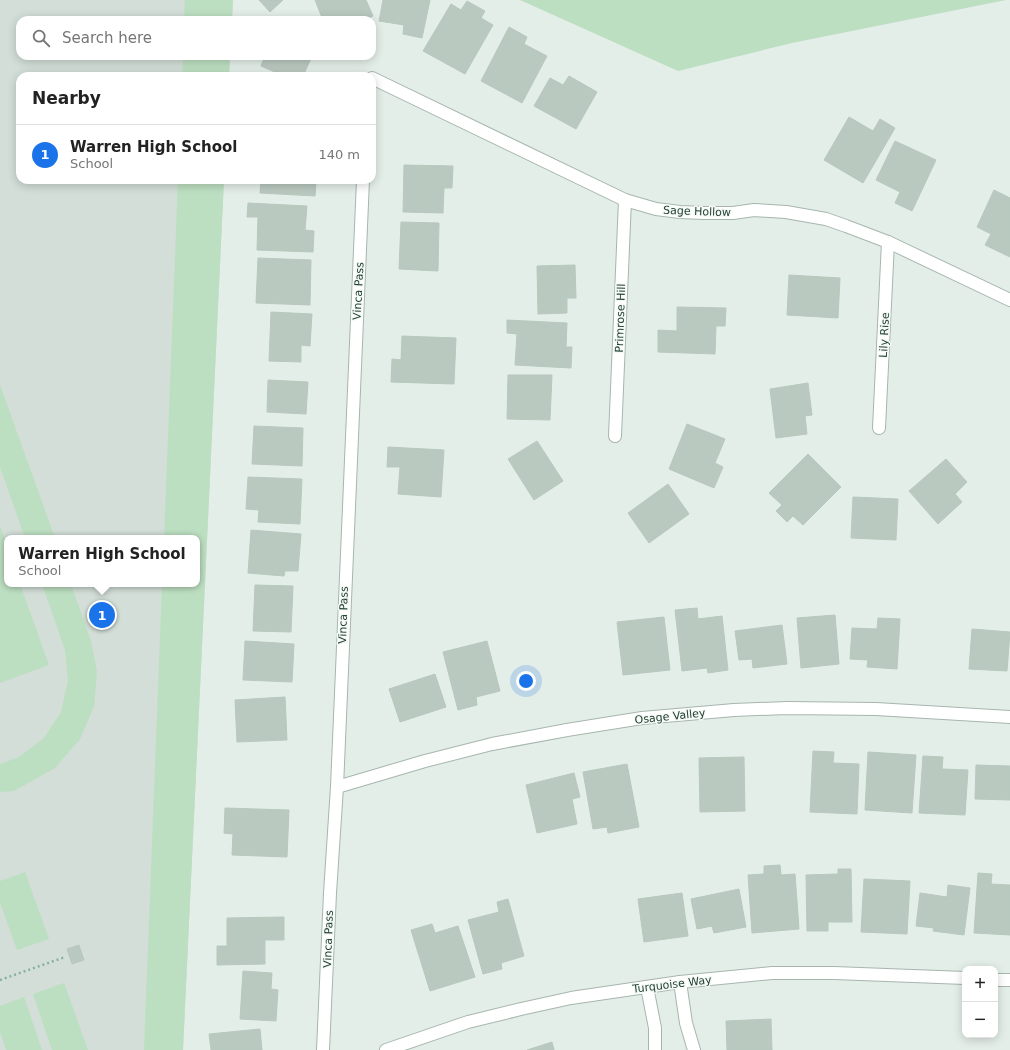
<!DOCTYPE html>
<meta charset="utf-8">
<style>
body{margin:0;font-family:"DejaVu Sans",sans-serif;background:#f2f2f2;color:#222}
.controls{position:absolute;right:12px;bottom:12px;display:grid;overflow:hidden;border-radius:8px;box-shadow:0 2px 10px #0003}
.controls button{width:36px;height:36px;display:grid;place-items:center;padding:0;border:0;border-bottom:1px solid #e0e0e0;background:#fff;color:#222;font:20px sans-serif}
.you{position:absolute;left:526px;top:681px;width:14px;height:14px;margin:-10px;border:3px solid #fff;border-radius:50%;background:#1a73e8;box-shadow:0 0 0 6px #1a73e833}
.badge{display:grid;place-items:center;width:26px;height:26px;border-radius:50%;background:#1a73e8;color:#fff;font-size:13px;font-weight:700}
.pin{position:absolute;translate:-50% -50%;border:2px solid #fff;box-shadow:0 1px 4px #0006}
.popup{position:absolute;left:4px;top:535px;width:196px;height:52px;box-sizing:border-box;display:grid;place-content:center;border-radius:8px;background:#fff;filter:drop-shadow(0 1px 3px #0005);font-size:13px;white-space:nowrap;color:#767676}
.popup b{font-size:15px;color:#222}
.popup::after{content:'';position:absolute;left:50%;top:100%;margin-left:-8px;border:8px solid transparent;border-top-color:#fff}
.list{margin:0;padding:0;list-style:none}
h2{display:flex;justify-content:space-between;align-items:center;height:52px;margin:0;padding:0 16px;font-size:17px}
h2 small{font-size:13px;font-weight:400;color:#767676}
.list li{display:grid;grid-template-columns:26px 1fr auto;gap:12px;align-items:center;box-sizing:border-box;height:60px;padding:0 16px;border-top:1px solid #e0e0e0}
.list b{display:block;font-size:15px;white-space:nowrap}
.list p{margin:0;font-size:13px;white-space:nowrap;color:#767676}
.list em{font-size:13px;font-style:normal;color:#767676}
.icon{flex:none;width:22px;height:22px;fill:none;stroke:currentColor;stroke-width:2;stroke-linecap:round;stroke-linejoin:round}
.map{position:relative;flex:none;width:1010px;height:1050px;overflow:hidden}
.search{position:absolute;background:#fff;box-shadow:0 2px 10px #0003;left:16px;top:16px;width:360px;height:44px;display:flex;align-items:center;gap:10px;box-sizing:border-box;padding:0 14px;border-radius:12px;color:#767676;font-size:15px}
.panel{position:absolute;background:#fff;box-shadow:0 2px 10px #0003;left:16px;top:72px;width:360px;height:112px;border-radius:12px}
.map>svg:first-child{display:block}
.built{fill:#d2ded7;fill-rule:evenodd}
.green{fill:#bddfc1}
.building{fill:#bac9c0;stroke:#b7c8be}
.lines{fill:none;stroke-linecap:round;stroke-linejoin:round}
.street-casing{stroke:#a6b6ae;stroke-width:14}
.path{stroke:#85b29c;stroke-width:2.5;stroke-dasharray:2 3;stroke-linecap:butt}
.street{stroke:#fff;stroke-width:12}
.labels{text-anchor:middle;stroke-width:3;stroke-linejoin:round;paint-order:stroke}
.street-label{font-size:11px;fill:#234033;stroke:#f5faf7}
</style>
<div class="map">
<svg width="1010" height="1050" viewBox="0 0 1010 1050">
<rect width="100%" height="100%" fill="#e4eee8"/>
<path class="built" d="M0,0H233L232,20H20V56H230L229,76H20V180H224L183,1050H0ZM7,538H197V584H7Z"/>
<g class="green">
<path d="M185,0H233L232,20H184Z"/>
<path d="M520,0H1006L792,43L678,71Z"/>
<path d="M183,56H230L229,76H182Z"/>
<path d="M178,180H224L183,1050H144L162,584H197V538H164Z"/>
<path d="M0,385L55,538H25L0,467Z"/>
<path d="M0,526L7,546V584H20L49,665L0,683Z"/>
<path d="M42,584H71L91,641L97,672L94,706L80,739L55,768L14,791L0,792V764L19,757L44,738L61,712L68,681L65,650Z"/>
<path d="M25,872L49,939L17,950L0,903V881Z"/>
<path d="M64,983L88,1050H52L33,994Z"/>
<path d="M24,997L42,1050H6L0,1032V1006Z"/>
</g>
<g class="building">
<path d="M259,0H283L270,12Z"/>
<path d="M315,0H366L373,16L364,20H323Z"/>
<path d="M383,0H430L422,38L403,34L404,25L379,21Z"/>
<path d="M467,1L485,11L481,18L493,25L465,74L423,51L451,4L461,10Z"/>
<path d="M509,27L527,37L524,44L547,56L522,103L481,81Z"/>
<path d="M265,56H312L303,76H284L261,66Z"/>
<path d="M569,76L597,92L576,129L534,106L550,78L563,85Z"/>
<path d="M849,117L873,131L880,119L895,128L863,183L824,160Z"/>
<path d="M895,141L936,160L912,211L895,203L900,192L876,180Z"/>
<path d="M404,165L453,166L452,188H444L443,213L403,212Z"/>
<path d="M256,180H316L315,196L260,193L261,181Z"/>
<path d="M994,190L1010,198V257L985,245L991,234L977,227Z"/>
<path d="M248,203L307,206L305,230L314,231L313,252L257,250L258,217H247Z"/>
<path d="M401,222L439,223L438,271L399,269Z"/>
<path d="M258,258L311,260L310,305L256,303Z"/>
<path d="M575,265L576,298H567V313L538,314L537,266Z"/>
<path d="M789,275L840,278L838,318L787,315Z"/>
<path d="M677,307L726,308L725,326H716L715,354L658,352V330L677,331Z"/>
<path d="M271,312L312,314L310,346L301,345V362L269,361Z"/>
<path d="M507,320L567,323L566,347H572L571,368L515,365L517,334L507,333Z"/>
<path d="M402,336L456,338L454,384L391,382L392,359L401,360Z"/>
<path d="M508,375H552L550,420L507,419Z"/>
<path d="M268,380L308,382L306,414L267,412Z"/>
<path d="M808,383L812,415L805,416L807,434L776,438L770,389Z"/>
<path d="M687,424L725,439L715,463L723,467L714,488L669,469Z"/>
<path d="M254,426L303,428L302,466L252,464Z"/>
<path d="M537,441L563,481L534,500L508,459Z"/>
<path d="M388,447L444,450L441,497L398,494L400,467H387Z"/>
<path d="M808,454L841,487L803,525L793,516L787,522L776,511L782,505L769,493Z"/>
<path d="M946,459L967,482L955,494L962,502L938,524L909,491Z"/>
<path d="M248,477L302,479L300,524L258,522L259,510L246,509Z"/>
<path d="M668,484L689,514L649,543L628,513Z"/>
<path d="M853,497L898,499L896,540L851,538Z"/>
<path d="M251,530L301,534L298,571H285L284,576L248,573Z"/>
<path d="M255,585L293,586L291,632L253,631Z"/>
<path d="M697,608L698,619L722,616L728,670L708,673L707,668L682,671L675,610Z"/>
<path d="M835,615L839,664L801,668L797,618Z"/>
<path d="M664,617L670,670L623,675L617,622Z"/>
<path d="M878,618L900,619L897,669L867,667L868,660L850,659L852,628L877,629Z"/>
<path d="M782,625L787,664L753,668L752,659L739,660L735,631Z"/>
<path d="M972,629L1010,632L1007,671L969,669Z"/>
<path d="M245,641L294,644L292,682L243,680Z"/>
<path d="M487,641L500,691L476,697L477,705L458,710L443,652Z"/>
<path d="M435,674L446,707L400,722L389,689Z"/>
<path d="M285,697L287,740L237,742L235,700Z"/>
<path d="M813,751L834,752L833,763L859,764L857,814L810,812Z"/>
<path d="M868,752L916,755L912,813L865,810Z"/>
<path d="M923,756L943,757L942,769L968,770L965,815L919,813Z"/>
<path d="M744,757L745,811L700,812L699,758Z"/>
<path d="M627,764L639,827L608,833L607,827L593,829L583,772Z"/>
<path d="M976,765L1010,766V800L975,799Z"/>
<path d="M574,773L580,797L572,799L577,824L537,833L526,785Z"/>
<path d="M225,808L289,810L287,857L232,855L233,834L224,833Z"/>
<path d="M780,865L781,875L795,874L799,929L752,933L748,875L764,874V866Z"/>
<path d="M838,869H851L852,922H828V931H807L806,875L838,874Z"/>
<path d="M978,873L992,874L991,884L1010,885V935L974,933Z"/>
<path d="M864,879L910,881L907,934L861,932Z"/>
<path d="M948,885L970,888L964,935L933,931L934,928L916,926L920,893L947,897Z"/>
<path d="M739,889L746,927L714,933L712,926L697,929L691,899Z"/>
<path d="M682,893L688,936L644,942L638,899Z"/>
<path d="M508,899L524,956L501,963L502,969L483,974L468,920L499,912L497,902Z"/>
<path d="M284,917V940H265V964L217,965V946H227V918Z"/>
<path d="M432,924L435,933L458,926L475,977L430,991L411,930Z"/>
<path d="M79,945L84,960L72,964L67,949Z"/>
<path d="M243,971L272,973L271,989L278,990L276,1021L240,1019Z"/>
<path d="M771,1019L772,1050H727L726,1021Z"/>
<path d="M260,1029L262,1050H211L209,1034Z"/>
<path d="M552,1042L554,1050H527Z"/>
</g>
<g class="lines">
<g class="street-casing">
<g id="street">
<path d="M372,78L625,200L656,209L680,212L704,213H733L754,210L786,212L826,219L846,226L888,242L1010,300"/>
<path d="M879,428L888,242"/>
<path d="M615,436L625,200"/>
<path d="M337,787L425,761L492,744L567,730L642,718L734,710L787,708L876,709L1010,717"/>
<path d="M995,980H1010"/>
<path d="M680,982L686,1023L694,1050"/>
<path d="M647,987L655,1028V1050"/>
<path d="M323,1050L330,893L337,787L363,180"/>
<path d="M386,1050L468,1022L521,1009L571,998L680,982L772,973H834L965,978"/>
</g>
</g>
<path class="path" d="M0,980L65,957"/>
<use href="#street" class="street"/>
</g>
<g class="labels">
<g class="street-label">
<text transform="translate(697 211) rotate(2)" y="4">Sage Hollow</text>
<text transform="translate(358 291) rotate(-87)" y="4">Vinca Pass</text>
<text transform="translate(620 318) rotate(-88)" y="4">Primrose Hill</text>
<text transform="translate(884 335) rotate(-87)" y="4">Lily Rise</text>
<text transform="translate(343 615) rotate(-88)" y="4">Vinca Pass</text>
<text transform="translate(670 716) rotate(-6)" y="4">Osage Valley</text>
<text transform="translate(328 939) rotate(-88)" y="4">Vinca Pass</text>
<text transform="translate(672 984) rotate(-7)" y="4">Turquoise Way</text>
</g>
</g>
</svg>
<div class="controls">
<button>+</button>
<button>−</button>
</div>
<div class="you"></div>
<div class="pin badge" style="left:102px;top:615px">1</div>
<div class="popup"><b>Warren High School</b>School</div>
<div class="search"><svg class="icon" aria-label="search" viewBox="0 0 24 24"><circle cx="10" cy="10" r="6"/><path d="M15 15l6 6"/></svg>Search here</div>
<section class="panel">
<h2>Nearby<small></small></h2>
<ul class="list">
<li><span class="badge">1</span><div><b>Warren High School</b><p>School</p></div><em>140 m</em></li>
</ul>
</section>
</div>
